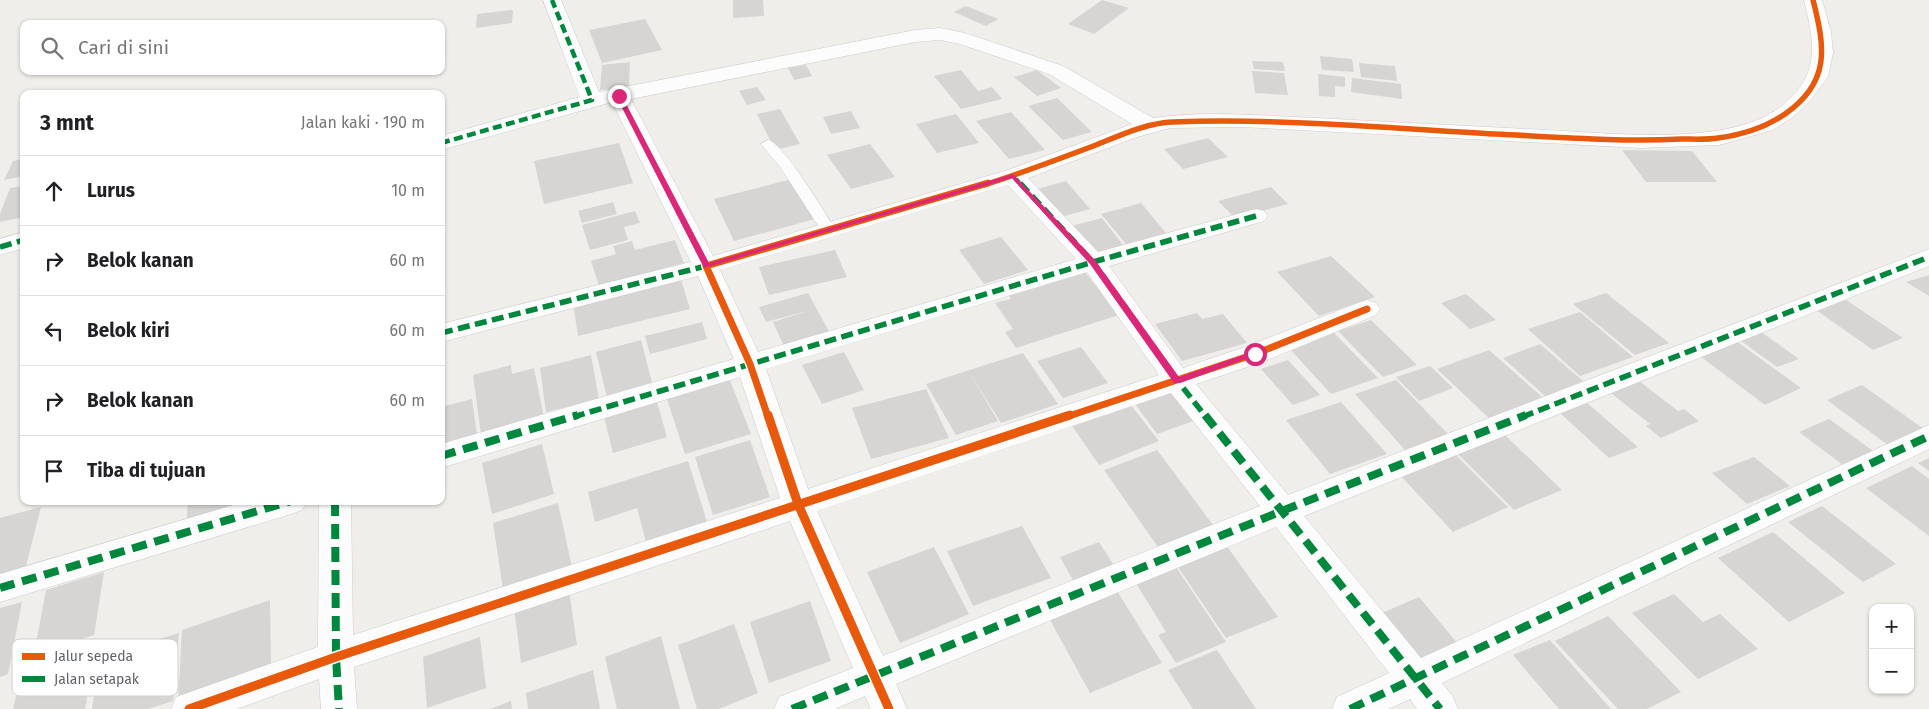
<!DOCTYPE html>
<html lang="id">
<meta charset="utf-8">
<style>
body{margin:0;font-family:"Fira Sans",sans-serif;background:#f6f6f6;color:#202124}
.controls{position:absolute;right:15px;bottom:15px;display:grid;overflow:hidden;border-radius:10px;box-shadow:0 1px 4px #0004}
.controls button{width:45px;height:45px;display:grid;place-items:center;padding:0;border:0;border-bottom:1px solid #e0e0e0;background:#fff;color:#202124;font:25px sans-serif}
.stop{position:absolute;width:15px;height:15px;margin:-11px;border:4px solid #db2777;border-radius:50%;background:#fff}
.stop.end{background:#db2777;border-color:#fff;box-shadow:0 1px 5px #0008}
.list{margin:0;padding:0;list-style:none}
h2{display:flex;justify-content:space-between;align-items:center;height:65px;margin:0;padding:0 20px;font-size:21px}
h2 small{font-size:16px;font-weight:400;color:#757577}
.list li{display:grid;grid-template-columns:32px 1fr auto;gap:15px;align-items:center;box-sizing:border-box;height:70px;padding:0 20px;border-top:1px solid #e0e0e0}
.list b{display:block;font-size:19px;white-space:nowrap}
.list em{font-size:16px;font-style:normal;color:#757577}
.icon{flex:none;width:28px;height:28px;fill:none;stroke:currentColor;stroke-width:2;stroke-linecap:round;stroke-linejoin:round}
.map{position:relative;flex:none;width:1929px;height:709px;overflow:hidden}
.search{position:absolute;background:#fff;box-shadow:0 1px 4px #0004;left:20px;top:20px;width:425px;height:55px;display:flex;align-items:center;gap:12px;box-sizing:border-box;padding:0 18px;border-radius:10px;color:#757577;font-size:19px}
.panel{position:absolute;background:#fff;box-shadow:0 1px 4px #0004;left:20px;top:90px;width:425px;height:415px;border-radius:10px}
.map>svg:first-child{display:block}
.building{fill:#d6d5d3}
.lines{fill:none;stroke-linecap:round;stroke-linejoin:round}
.service-casing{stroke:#cbcccc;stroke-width:1}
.minor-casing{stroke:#cbcccc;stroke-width:1}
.service{fill:#fdfcfc;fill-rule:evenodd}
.minor{fill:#fdfcfc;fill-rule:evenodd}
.quiet-far2{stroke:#00873e;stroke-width:4.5;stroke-dasharray:9 4.5;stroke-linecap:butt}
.quiet-far1{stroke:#00873e;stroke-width:5.5;stroke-dasharray:12 5.5;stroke-linecap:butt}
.quiet{stroke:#00873e;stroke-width:8;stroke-dasharray:15 8;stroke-linecap:butt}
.cycleway-far2-casing{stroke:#fff;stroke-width:8}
.cycleway-far1-casing{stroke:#fff;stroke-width:10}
.cycleway-casing{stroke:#fff;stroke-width:12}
.cycleway-far2{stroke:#e8590c;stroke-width:5.5}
.cycleway-far1{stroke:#e8590c;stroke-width:7}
.cycleway{stroke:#e8590c;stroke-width:9}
.route{fill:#db2777}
.key{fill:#fff;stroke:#cfd0d2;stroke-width:1}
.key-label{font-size:14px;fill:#5f6368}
</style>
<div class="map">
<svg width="1929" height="709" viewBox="0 0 1929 709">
<rect width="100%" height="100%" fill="#efeeea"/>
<g class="building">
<path d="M733,0H763L764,16L733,18Z"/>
<path d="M1102,0L1129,8L1094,34L1068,24Z"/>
<path d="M966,6L998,19L986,26L954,12Z"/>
<path d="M513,10L512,23L476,28L477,14Z"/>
<path d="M645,19L662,50L602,63L589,30Z"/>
<path d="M1320,56L1352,59L1354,72L1322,70Z"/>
<path d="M1252,61L1283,62L1285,71L1254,69Z"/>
<path d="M630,62L629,87L600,90L602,65Z"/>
<path d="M1359,63L1395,66L1397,81L1361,77Z"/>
<path d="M806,65L812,76L794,80L788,68Z"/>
<path d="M961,70L978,91L992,87L1002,99L961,109L934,76Z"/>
<path d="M1037,70L1061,88L1037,96L1014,77Z"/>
<path d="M1252,71L1284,73L1288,95L1255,93Z"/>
<path d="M1318,74L1345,77V87L1335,86V97L1319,96Z"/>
<path d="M1352,78L1401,84L1402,99L1351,92Z"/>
<path d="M757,87L766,100L747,105L739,91Z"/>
<path d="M1057,98L1092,132L1063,140L1028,106Z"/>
<path d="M780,109L800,144L775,150L757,114Z"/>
<path d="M851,111L860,128L831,134L823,117Z"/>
<path d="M1011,112L1045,150L1009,159L976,121Z"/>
<path d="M956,114L979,143L937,153L916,124Z"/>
<path d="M1208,138L1228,157L1183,169L1164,149Z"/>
<path d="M619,143L633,183L544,204L534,161Z"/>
<path d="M870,144L895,177L851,189L827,155Z"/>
<path d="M1622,150L1692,151L1717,182H1646Z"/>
<path d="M24,159V176L4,180L13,161Z"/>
<path d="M792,179L815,219L734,241L714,199Z"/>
<path d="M1066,181L1090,209L1057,218L1034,190Z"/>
<path d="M24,186V217L0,222V214L10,188Z"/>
<path d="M1271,187L1288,204L1235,218L1218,201Z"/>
<path d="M613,202L617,214L582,223L578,211Z"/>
<path d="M1141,203L1166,233L1126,244L1101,214Z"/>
<path d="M635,211L640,223L624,227L628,240L590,250L582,225Z"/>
<path d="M1102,218L1123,245L1092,254L1071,226Z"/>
<path d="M1001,237L1028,270L984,284L959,250Z"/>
<path d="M675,240L684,263L599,286L591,261L616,254L613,246L632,241L635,250Z"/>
<path d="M835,250L847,277L769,295L759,267Z"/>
<path d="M1331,256L1375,297L1319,316L1277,272Z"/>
<path d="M1084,271L1119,315L1016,348L1005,332L1013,329L995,303L1011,299L1007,293Z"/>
<path d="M1929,275V296L1906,282Z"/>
<path d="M681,279L690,309L578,336L573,304Z"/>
<path d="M808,293L831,335L785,349L773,322L807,311L766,322L759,307Z"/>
<path d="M1606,293L1669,343L1635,355L1573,304Z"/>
<path d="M1466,294L1496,320L1470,329L1441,303Z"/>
<path d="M1846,300L1903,338L1873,350L1816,310Z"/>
<path d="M1580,312L1633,357L1580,376L1528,329Z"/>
<path d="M1197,313L1202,319L1223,314L1247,343L1182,361L1155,324Z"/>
<path d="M1371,320L1417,365L1383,377L1338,331Z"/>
<path d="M702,322L707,339L650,354L645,336Z"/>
<path d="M1754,327L1799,359L1777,367L1733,335Z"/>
<path d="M1334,333L1378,378L1331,394L1289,348Z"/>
<path d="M641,340L653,386L607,398L596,352Z"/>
<path d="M1736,341L1801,388L1765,405L1700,356Z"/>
<path d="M1540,344L1583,381L1545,396L1503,358Z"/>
<path d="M1081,347L1108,383L1063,398L1037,361Z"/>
<path d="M1489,350L1542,397L1489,418L1437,369Z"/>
<path d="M844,352L864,390L822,404L802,365Z"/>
<path d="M1023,353L1058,404L1001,423L970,373L998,421L956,435L926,384Z"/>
<path d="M591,355L599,399L546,412L540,368Z"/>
<path d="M1288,360L1320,395L1293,405L1261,369Z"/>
<path d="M511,365L512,374L534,368L544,418L481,435L473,375Z"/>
<path d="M1430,366L1453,388L1419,401L1396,377Z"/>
<path d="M729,378L751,434L685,454L666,396Z"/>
<path d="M1396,380L1450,436L1406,451L1355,394Z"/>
<path d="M1639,381L1678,411L1684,409L1699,421L1661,438L1646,426L1650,424L1611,393Z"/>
<path d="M1862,385L1928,432L1892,448L1827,400Z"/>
<path d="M1177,386L1202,418L1157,434L1133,401Z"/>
<path d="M926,389L949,438L871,459L852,408Z"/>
<path d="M472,399L477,435L441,445V407Z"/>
<path d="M1126,399L1159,441L1099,465L1068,420Z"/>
<path d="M657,402L667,437L613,453L604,417Z"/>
<path d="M1341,402L1387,454L1330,474L1286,420Z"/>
<path d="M1587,403L1638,447L1609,458L1560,413Z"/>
<path d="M1829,419L1873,451L1843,465L1799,432Z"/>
<path d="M1504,434L1562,490L1514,510L1457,453Z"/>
<path d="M750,440L770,497L713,515L695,457Z"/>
<path d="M542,444L554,494L492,514L482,463Z"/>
<path d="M1157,450L1213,525L1158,547L1104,470Z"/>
<path d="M1453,452L1508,507L1453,532L1399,474Z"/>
<path d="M1754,457L1790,486L1747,504L1712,473Z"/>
<path d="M1929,458V471L1918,463Z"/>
<path d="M688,461L707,522L646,542L637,508L595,522L588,492Z"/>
<path d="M1912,466L1929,479V536L1866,488Z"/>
<path d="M188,501H254L186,528Z"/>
<path d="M558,503L572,567L503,590L493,523Z"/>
<path d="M1822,506L1896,564L1863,582L1788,522Z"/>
<path d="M41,507L24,574L0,580V518Z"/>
<path d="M1022,526L1051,578L973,606L947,551Z"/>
<path d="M1773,532L1845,593L1789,622L1718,558Z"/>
<path d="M1099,542L1116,569L1075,584L1060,557Z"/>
<path d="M1226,545L1278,617L1226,638L1176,564Z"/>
<path d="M934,547L969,614L900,643L867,572Z"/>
<path d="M1174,564L1226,642L1176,663L1158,635L1166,632L1134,580Z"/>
<path d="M104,572L94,635L34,654L46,590Z"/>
<path d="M569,590L577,645L521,663L514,607Z"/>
<path d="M1117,591L1162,663L1090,693L1049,618Z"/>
<path d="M1674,594L1703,622L1720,614L1758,649L1698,679L1632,613Z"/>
<path d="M1419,597L1458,644L1420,661L1382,613Z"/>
<path d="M270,600L271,670L178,703L182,630Z"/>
<path d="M810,601L831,661L769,683L750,622Z"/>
<path d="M22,602L8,674L0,677V608Z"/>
<path d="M1608,616L1681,692L1647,709H1618L1555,641Z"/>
<path d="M734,624L758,693L719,709H697L678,645Z"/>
<path d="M179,633L173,701L148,709H92L100,657Z"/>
<path d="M661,636L680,709H617L605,657Z"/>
<path d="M480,637L486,688L427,708L423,657Z"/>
<path d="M1550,640L1611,709H1559L1513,655Z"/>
<path d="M1217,650L1256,709H1193L1168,670Z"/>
<path d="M593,670L600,709H528L526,693Z"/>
<path d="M92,673L85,709H13L16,696Z"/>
<path d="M511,701L512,709H490Z"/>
</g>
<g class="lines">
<g class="service-casing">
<path id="service" d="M768,140C785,144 825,214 837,232L834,235H824L781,168L761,144Z"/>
</g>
<g class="minor-casing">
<g id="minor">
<path d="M543,0H561L599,92L915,30L940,28L965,33L1063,66L1153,118C1207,110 1262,116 1316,118C1392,122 1469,126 1546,130C1608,133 1728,147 1779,108C1821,76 1815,45 1804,0H1822L1831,32L1833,53L1828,77L1825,81L1809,102L1793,117L1773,130L1719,145L1641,148L1242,127L1170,128L1137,137L1028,178L1098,252L1256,209L1264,211L1268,216L1264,221L1109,266L1183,368L1245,347L1358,303L1367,300L1376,303L1380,309L1376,315L1265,361L1196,384L1288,495L1929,249V266L1304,516L1421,658L1929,425V449L1442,683L1453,697L1458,709H1417L1410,699L1388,709H1332L1337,697L1389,673L1276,527L896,684L907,709H871L865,696L835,709H774L779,697L853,668L790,521L354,667L357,709H321L319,679L237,709H171L176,697L318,647L319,501H351L353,635L780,498L740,377L441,468V444L734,359L698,276L441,342V324L691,262L612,102L441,150V136L580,97ZM940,40L960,44L1049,74L1132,124L1005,171L713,256L631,99L915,42ZM1008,185L1076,259L758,352L720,270ZM1087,272L1159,375L808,489L766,369ZM1171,393L1260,506L883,656L817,511Z"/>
<path d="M24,232V248L0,255V239Z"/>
<path d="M247,501H307L302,510L291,514L0,602V574Z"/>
</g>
</g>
<use href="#service" class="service"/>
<use href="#minor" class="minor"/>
<g class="quiet-far2">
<path d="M441,143L592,100L552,0"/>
<path d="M1013,176L1021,185"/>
</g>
<g class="quiet-far1">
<path d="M1020,183L1093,262L1177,380L1206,417"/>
<path d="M0,247L24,240"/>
<path d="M441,333L706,266"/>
<path d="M573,417L1093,262L1256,216"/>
<path d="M1522,417L1929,257"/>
</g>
<g class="quiet">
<path d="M1205,415L1440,709"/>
<path d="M441,456L578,415"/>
<path d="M335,501L336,657L339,709"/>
<path d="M0,588L291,501"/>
<path d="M792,709L1282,511L1526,415"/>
<path d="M1350,709L1929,436"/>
</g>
<g class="cycleway-far2-casing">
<path id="cycleway-far2" d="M984,185C1022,173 1059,159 1096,145C1121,135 1146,123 1173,122C1280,118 1388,128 1495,134C1557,137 1619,142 1681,139C1693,139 1706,140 1718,138C1741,135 1766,127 1785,114C1831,82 1825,47 1813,0"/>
</g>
<g class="cycleway-far1-casing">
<g id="cycleway-far1">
<path d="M768,417L750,364L706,266L988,183"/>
<path d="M1066,417L1255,354L1367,309"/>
</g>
</g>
<g class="cycleway-casing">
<g id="cycleway">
<path d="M768,415L798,504L889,709"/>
<path d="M189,709L336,657L1070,415"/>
</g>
</g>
<use href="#cycleway-far2" class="cycleway-far2"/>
<use href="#cycleway-far1" class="cycleway-far1"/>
<use href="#cycleway" class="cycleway"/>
</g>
<path class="route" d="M619,94L622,96L709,263L1013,174L1095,260L1179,377L1255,351L1259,354L1180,383H1174L1090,264L1012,178L704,268L616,96Z"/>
<rect x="12" y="639" width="166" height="57" rx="8" class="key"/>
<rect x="22" y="653" width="23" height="7" fill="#e8590c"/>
<rect x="22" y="676" width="23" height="6" fill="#00873e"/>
<g class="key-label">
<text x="54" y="661">Jalur sepeda</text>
<text x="54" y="684">Jalan setapak</text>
</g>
</svg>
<div class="controls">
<button>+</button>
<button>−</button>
</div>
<div class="stop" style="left:1255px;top:354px"></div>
<div class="stop end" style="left:619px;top:96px"></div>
<div class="search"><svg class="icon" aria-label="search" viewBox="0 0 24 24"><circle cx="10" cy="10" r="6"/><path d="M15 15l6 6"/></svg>Cari di sini</div>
<section class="panel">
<h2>3 mnt<small>Jalan kaki · 190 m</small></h2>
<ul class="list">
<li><svg class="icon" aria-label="ahead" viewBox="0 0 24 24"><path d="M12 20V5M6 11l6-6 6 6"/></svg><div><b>Lurus</b></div><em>10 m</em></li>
<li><svg class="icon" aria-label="right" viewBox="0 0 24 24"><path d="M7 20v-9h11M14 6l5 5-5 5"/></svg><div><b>Belok kanan</b></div><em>60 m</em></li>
<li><svg class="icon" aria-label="left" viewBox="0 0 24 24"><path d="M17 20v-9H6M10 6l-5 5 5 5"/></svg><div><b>Belok kiri</b></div><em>60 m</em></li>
<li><svg class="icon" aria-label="right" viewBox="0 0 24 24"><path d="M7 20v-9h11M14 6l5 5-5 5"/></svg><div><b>Belok kanan</b></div><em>60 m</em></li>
<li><svg class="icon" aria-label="arrive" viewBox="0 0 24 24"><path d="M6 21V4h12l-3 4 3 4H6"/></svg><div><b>Tiba di tujuan</b></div></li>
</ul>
</section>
</div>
